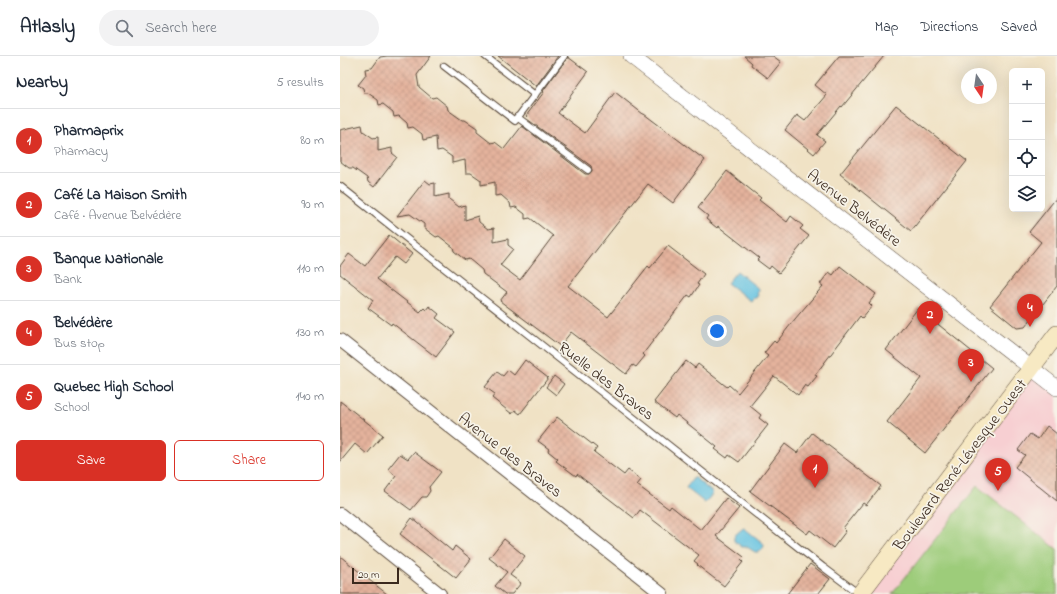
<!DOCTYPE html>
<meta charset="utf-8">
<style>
body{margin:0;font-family:"Indie Flower",sans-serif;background:#f2f2f3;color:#1f2937}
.controls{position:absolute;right:12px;top:12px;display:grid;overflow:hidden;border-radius:6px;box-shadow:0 4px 16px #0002}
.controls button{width:36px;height:36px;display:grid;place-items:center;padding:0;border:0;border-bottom:1px solid #e0e1e3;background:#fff;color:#1f2937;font:20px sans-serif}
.compass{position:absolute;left:621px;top:12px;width:36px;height:36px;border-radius:50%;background:#fff;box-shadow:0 4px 16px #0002;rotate:167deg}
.scale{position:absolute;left:12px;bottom:10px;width:47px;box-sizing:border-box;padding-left:4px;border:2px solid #3b2a1e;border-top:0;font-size:11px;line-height:14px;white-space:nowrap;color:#3b2a1e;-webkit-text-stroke:3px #f7f3e8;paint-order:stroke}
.you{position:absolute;left:377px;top:275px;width:14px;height:14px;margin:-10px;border:3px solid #fff;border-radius:50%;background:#1a73e8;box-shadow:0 0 0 6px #1a73e833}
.badge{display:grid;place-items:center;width:26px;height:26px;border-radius:50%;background:#d93025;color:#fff;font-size:13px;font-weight:700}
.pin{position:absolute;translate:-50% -33px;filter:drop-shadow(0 1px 2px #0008)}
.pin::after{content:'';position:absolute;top:21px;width:14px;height:12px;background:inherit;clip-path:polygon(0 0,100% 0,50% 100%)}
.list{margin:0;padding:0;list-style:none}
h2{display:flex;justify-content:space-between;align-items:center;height:52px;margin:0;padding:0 16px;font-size:17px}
h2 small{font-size:13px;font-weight:400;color:#747a83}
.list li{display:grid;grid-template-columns:26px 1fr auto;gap:12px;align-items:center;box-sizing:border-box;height:64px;padding:0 16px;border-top:1px solid #e0e1e3}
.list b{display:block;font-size:15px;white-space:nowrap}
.list p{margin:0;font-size:13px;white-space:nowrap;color:#747a83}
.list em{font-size:13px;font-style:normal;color:#747a83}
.actions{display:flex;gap:8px;padding:12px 16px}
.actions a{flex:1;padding:9px 0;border:1px solid #d93025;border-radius:6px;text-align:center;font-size:14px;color:#d93025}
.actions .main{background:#d93025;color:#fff}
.icon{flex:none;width:22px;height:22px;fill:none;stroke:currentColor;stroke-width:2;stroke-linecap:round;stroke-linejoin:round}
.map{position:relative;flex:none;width:717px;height:538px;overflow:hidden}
header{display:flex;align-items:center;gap:24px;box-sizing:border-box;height:56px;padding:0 20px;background:#fff;border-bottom:1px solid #e0e1e3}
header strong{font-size:19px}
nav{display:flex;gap:22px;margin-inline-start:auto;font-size:14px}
.search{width:280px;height:36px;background:#f2f2f3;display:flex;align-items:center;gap:10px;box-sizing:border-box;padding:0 14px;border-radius:22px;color:#747a83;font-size:15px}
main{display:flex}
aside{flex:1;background:#fff}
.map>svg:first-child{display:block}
.built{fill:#f7cfd2}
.park{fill:#9dcc7a;stroke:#6c7b4c}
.water{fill:#63c2e1;stroke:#4f7680}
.building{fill:url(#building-cross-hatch)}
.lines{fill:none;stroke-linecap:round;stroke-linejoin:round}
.service-casing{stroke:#564637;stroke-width:8}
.minor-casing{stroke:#564637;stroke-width:14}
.tertiary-casing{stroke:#564637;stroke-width:16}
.secondary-casing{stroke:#564637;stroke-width:18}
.service{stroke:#fff;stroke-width:6}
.minor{stroke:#fff;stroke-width:12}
.tertiary{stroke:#fff;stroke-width:15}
.secondary{stroke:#f7e9c3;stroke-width:17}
.labels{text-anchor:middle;stroke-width:3.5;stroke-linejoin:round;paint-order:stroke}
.street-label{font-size:16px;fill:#3b2a1e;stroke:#f7f3e8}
</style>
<header>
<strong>Atlasly</strong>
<div class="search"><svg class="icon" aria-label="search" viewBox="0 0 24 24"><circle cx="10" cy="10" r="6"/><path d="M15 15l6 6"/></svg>Search here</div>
<nav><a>Map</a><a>Directions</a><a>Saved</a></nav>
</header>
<main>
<aside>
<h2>Nearby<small>5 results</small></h2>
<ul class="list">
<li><span class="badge">1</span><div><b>Pharmaprix</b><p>Pharmacy</p></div><em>80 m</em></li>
<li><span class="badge">2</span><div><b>Café La Maison Smith</b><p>Café · Avenue Belvédère</p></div><em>90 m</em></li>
<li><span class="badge">3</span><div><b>Banque Nationale</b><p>Bank</p></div><em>110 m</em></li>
<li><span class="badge">4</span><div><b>Belvédère</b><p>Bus stop</p></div><em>130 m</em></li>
<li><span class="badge">5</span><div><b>Quebec High School</b><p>School</p></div><em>140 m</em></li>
</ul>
<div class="actions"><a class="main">Save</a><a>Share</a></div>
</aside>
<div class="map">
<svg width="717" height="538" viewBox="0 0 717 538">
<defs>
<pattern id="building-cross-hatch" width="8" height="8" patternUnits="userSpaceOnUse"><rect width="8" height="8" fill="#e4b29c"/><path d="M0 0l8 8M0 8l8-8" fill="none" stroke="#c49986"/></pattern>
</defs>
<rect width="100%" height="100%" fill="#f7f3e8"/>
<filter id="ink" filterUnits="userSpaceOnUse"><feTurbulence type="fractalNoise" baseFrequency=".025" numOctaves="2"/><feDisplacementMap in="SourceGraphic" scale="8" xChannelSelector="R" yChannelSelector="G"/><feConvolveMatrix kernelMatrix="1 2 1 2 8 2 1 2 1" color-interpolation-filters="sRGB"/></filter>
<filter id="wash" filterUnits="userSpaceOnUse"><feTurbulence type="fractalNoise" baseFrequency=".012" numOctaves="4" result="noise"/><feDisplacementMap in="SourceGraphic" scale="16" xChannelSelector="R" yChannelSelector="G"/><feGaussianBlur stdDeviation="0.9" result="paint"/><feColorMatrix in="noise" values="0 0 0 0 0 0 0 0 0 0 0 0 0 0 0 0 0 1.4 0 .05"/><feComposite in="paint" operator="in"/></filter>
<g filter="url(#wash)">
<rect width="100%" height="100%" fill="#f0e2c5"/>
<path class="built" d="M692,311L717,332V538H520Z"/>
<path class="park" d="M637,430L717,493V538H552Z"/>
<g class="water">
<path d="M397,215L420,234L417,237L418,239L416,242H413L411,245L387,227Z"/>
<path d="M354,421L373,437L365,447L346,432Z"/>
<path d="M404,472L423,487L424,490L422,494L418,496H415L407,491H402L394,485V480L402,473Z"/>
</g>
<g id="blocks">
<g class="building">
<path d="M47,0H91L77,19L79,31L92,42L96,41L107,50L108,54L122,64H125L137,72V76L151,87L155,86L164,93L182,70L245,118H249L252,115L251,110L187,63L188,62L186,60L204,36L203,35L228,1L248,16L218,57L245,77L275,36L303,58H304L365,104L333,147L308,128L228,230L268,261L308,210L310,212L328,190L364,218L357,228L359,229L351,241L348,239L303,298L305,300L296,311L293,309L286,318L231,276L220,290L160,245L167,236L143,218L142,214L129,203L125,204L114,195L113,191L99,180L96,181L84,172V168L70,158L57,160L85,124L90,128L95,127V141L109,138V143L119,151L125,149V164L138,160L139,166L144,170L148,173L154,172V186L168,183V189L173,193L160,209L180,224L213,180L190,162L185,163V158L176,151L171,152L170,147L161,139L155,140V126L141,129V124L131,117H126L125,104L112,107V101L102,94L97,95L96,81L83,84L82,78L73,71L68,72L67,67L59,60L54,61L53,56L43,48L39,49L38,44L28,37H24L23,32L18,29L26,19L25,13L32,12L40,1Z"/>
<path d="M158,0H218L196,30Z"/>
<path d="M404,0H433L441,6L428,22L411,9L412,7Z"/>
<path d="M499,0H544L502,51L501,50L477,79L485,85L474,98L445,74L457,59L465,65L487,39L475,29Z"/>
<path d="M556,49L627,105L571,175L500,118Z"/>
<path d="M22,69L23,75L33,82L38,81V95L52,92V97L57,101L34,131L28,126L27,122L13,112H9L0,105V74Z"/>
<path d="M387,115L421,142L419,144L447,166L451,160L463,170L460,173L469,180L439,217L431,210L429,213L417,204L419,202L378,170L377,172L366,163L368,160L358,152Z"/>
<path d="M717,141V230L685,271L677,272L650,250L701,186L689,176Z"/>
<path d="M49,179L72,198L64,208L55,201L37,223L80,256L84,252L86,254L89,250L99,258L96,262L115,276L96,301L52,267L51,269L28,252L33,244L0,218V210L9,198L25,210Z"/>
<path d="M500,210L536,238L529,247L532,250L522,262L520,260L475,319L477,320L468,331L465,329L458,339L434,320L410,350L421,359L419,362L428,369L399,406L389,399L387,402L375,393L377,391L337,359L335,362L314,346L346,305L355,312L358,308L387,331L389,329L398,337L428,300L424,297L434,285L436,287L455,263L483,230L480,228L489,216L493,219Z"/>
<path d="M578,252L652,312L585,397L547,366L581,322L546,294Z"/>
<path d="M185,304L208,322L180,358L175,354L172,358L152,342L155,338L145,331L157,316L163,320L168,314L174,319Z"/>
<path d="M214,320L224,328L216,339L206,331Z"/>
<path d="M0,345L43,379L27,398L15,388L0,406Z"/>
<path d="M217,361L257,392L254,396L284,419L288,414L301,424L297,429L329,453L331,450L361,474L386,442L399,452L376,480L404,501L401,504L403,506L384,530L357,509L358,508L354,505L359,499L300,454L294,462L237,418L236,420L216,405L218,403L208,395L209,393L198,385Z"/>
<path d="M707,370L717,378V445L675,411L685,399L678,394L690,378L698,383Z"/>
<path d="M472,377L541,430L526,449L523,447L503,472L506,475L493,492L470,474L467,478L410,435L445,388L457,397Z"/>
<path d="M74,396L101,416L89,431L90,435L86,441H82L71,454L45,435L56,420L48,413L60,398L68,403Z"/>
<path d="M72,462L112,495L115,490L131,503L116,522L60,478Z"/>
<path d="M164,483L185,500L170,519L181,527L172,538H165L155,530L167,516L149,502Z"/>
<path d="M0,500L28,523L47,538H0Z"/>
<path d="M470,508L490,523L478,538H447Z"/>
</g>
</g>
</g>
<g filter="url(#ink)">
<use href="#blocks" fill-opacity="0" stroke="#564637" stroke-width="1"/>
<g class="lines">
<g class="service-casing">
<g id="service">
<path d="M145,0L195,39"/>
<path d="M104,10L175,65L224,0"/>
<path d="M177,61L248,114"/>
<path d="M0,130L483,511L519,538"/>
</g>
</g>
<g class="minor-casing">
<g id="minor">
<path d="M0,284L322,538"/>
<path d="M0,458L100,538"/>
</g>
</g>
<g class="tertiary-casing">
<path id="tertiary" d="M291,0L717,332"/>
</g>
<g class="secondary-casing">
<path id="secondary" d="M520,538L717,278"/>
</g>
<use href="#service" class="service"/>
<use href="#minor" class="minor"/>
<use href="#tertiary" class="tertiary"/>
<use href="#secondary" class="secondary"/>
</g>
</g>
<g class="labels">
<g class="street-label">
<text transform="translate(515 151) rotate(38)" y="6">Avenue Belvédère</text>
<text transform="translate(267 324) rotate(38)" y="6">Ruelle des Braves</text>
<text transform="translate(171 398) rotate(38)" y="6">Avenue des Braves</text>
<text transform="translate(619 408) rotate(-53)" y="6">Boulevard René-Lévesque Ouest</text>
</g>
</g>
</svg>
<div class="controls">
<button>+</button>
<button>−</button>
<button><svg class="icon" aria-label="locate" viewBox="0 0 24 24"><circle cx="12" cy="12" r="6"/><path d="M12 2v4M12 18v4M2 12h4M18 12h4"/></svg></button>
<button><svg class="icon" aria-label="layers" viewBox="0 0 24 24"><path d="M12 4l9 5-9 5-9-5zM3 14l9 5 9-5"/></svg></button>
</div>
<svg class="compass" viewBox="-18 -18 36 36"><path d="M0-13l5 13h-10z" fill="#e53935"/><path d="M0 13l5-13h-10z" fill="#747a83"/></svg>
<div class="scale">20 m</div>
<div class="you"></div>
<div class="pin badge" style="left:475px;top:432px">1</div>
<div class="pin badge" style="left:590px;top:278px">2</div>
<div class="pin badge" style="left:631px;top:326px">3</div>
<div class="pin badge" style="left:690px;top:271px">4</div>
<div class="pin badge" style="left:658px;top:435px">5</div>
</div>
</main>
